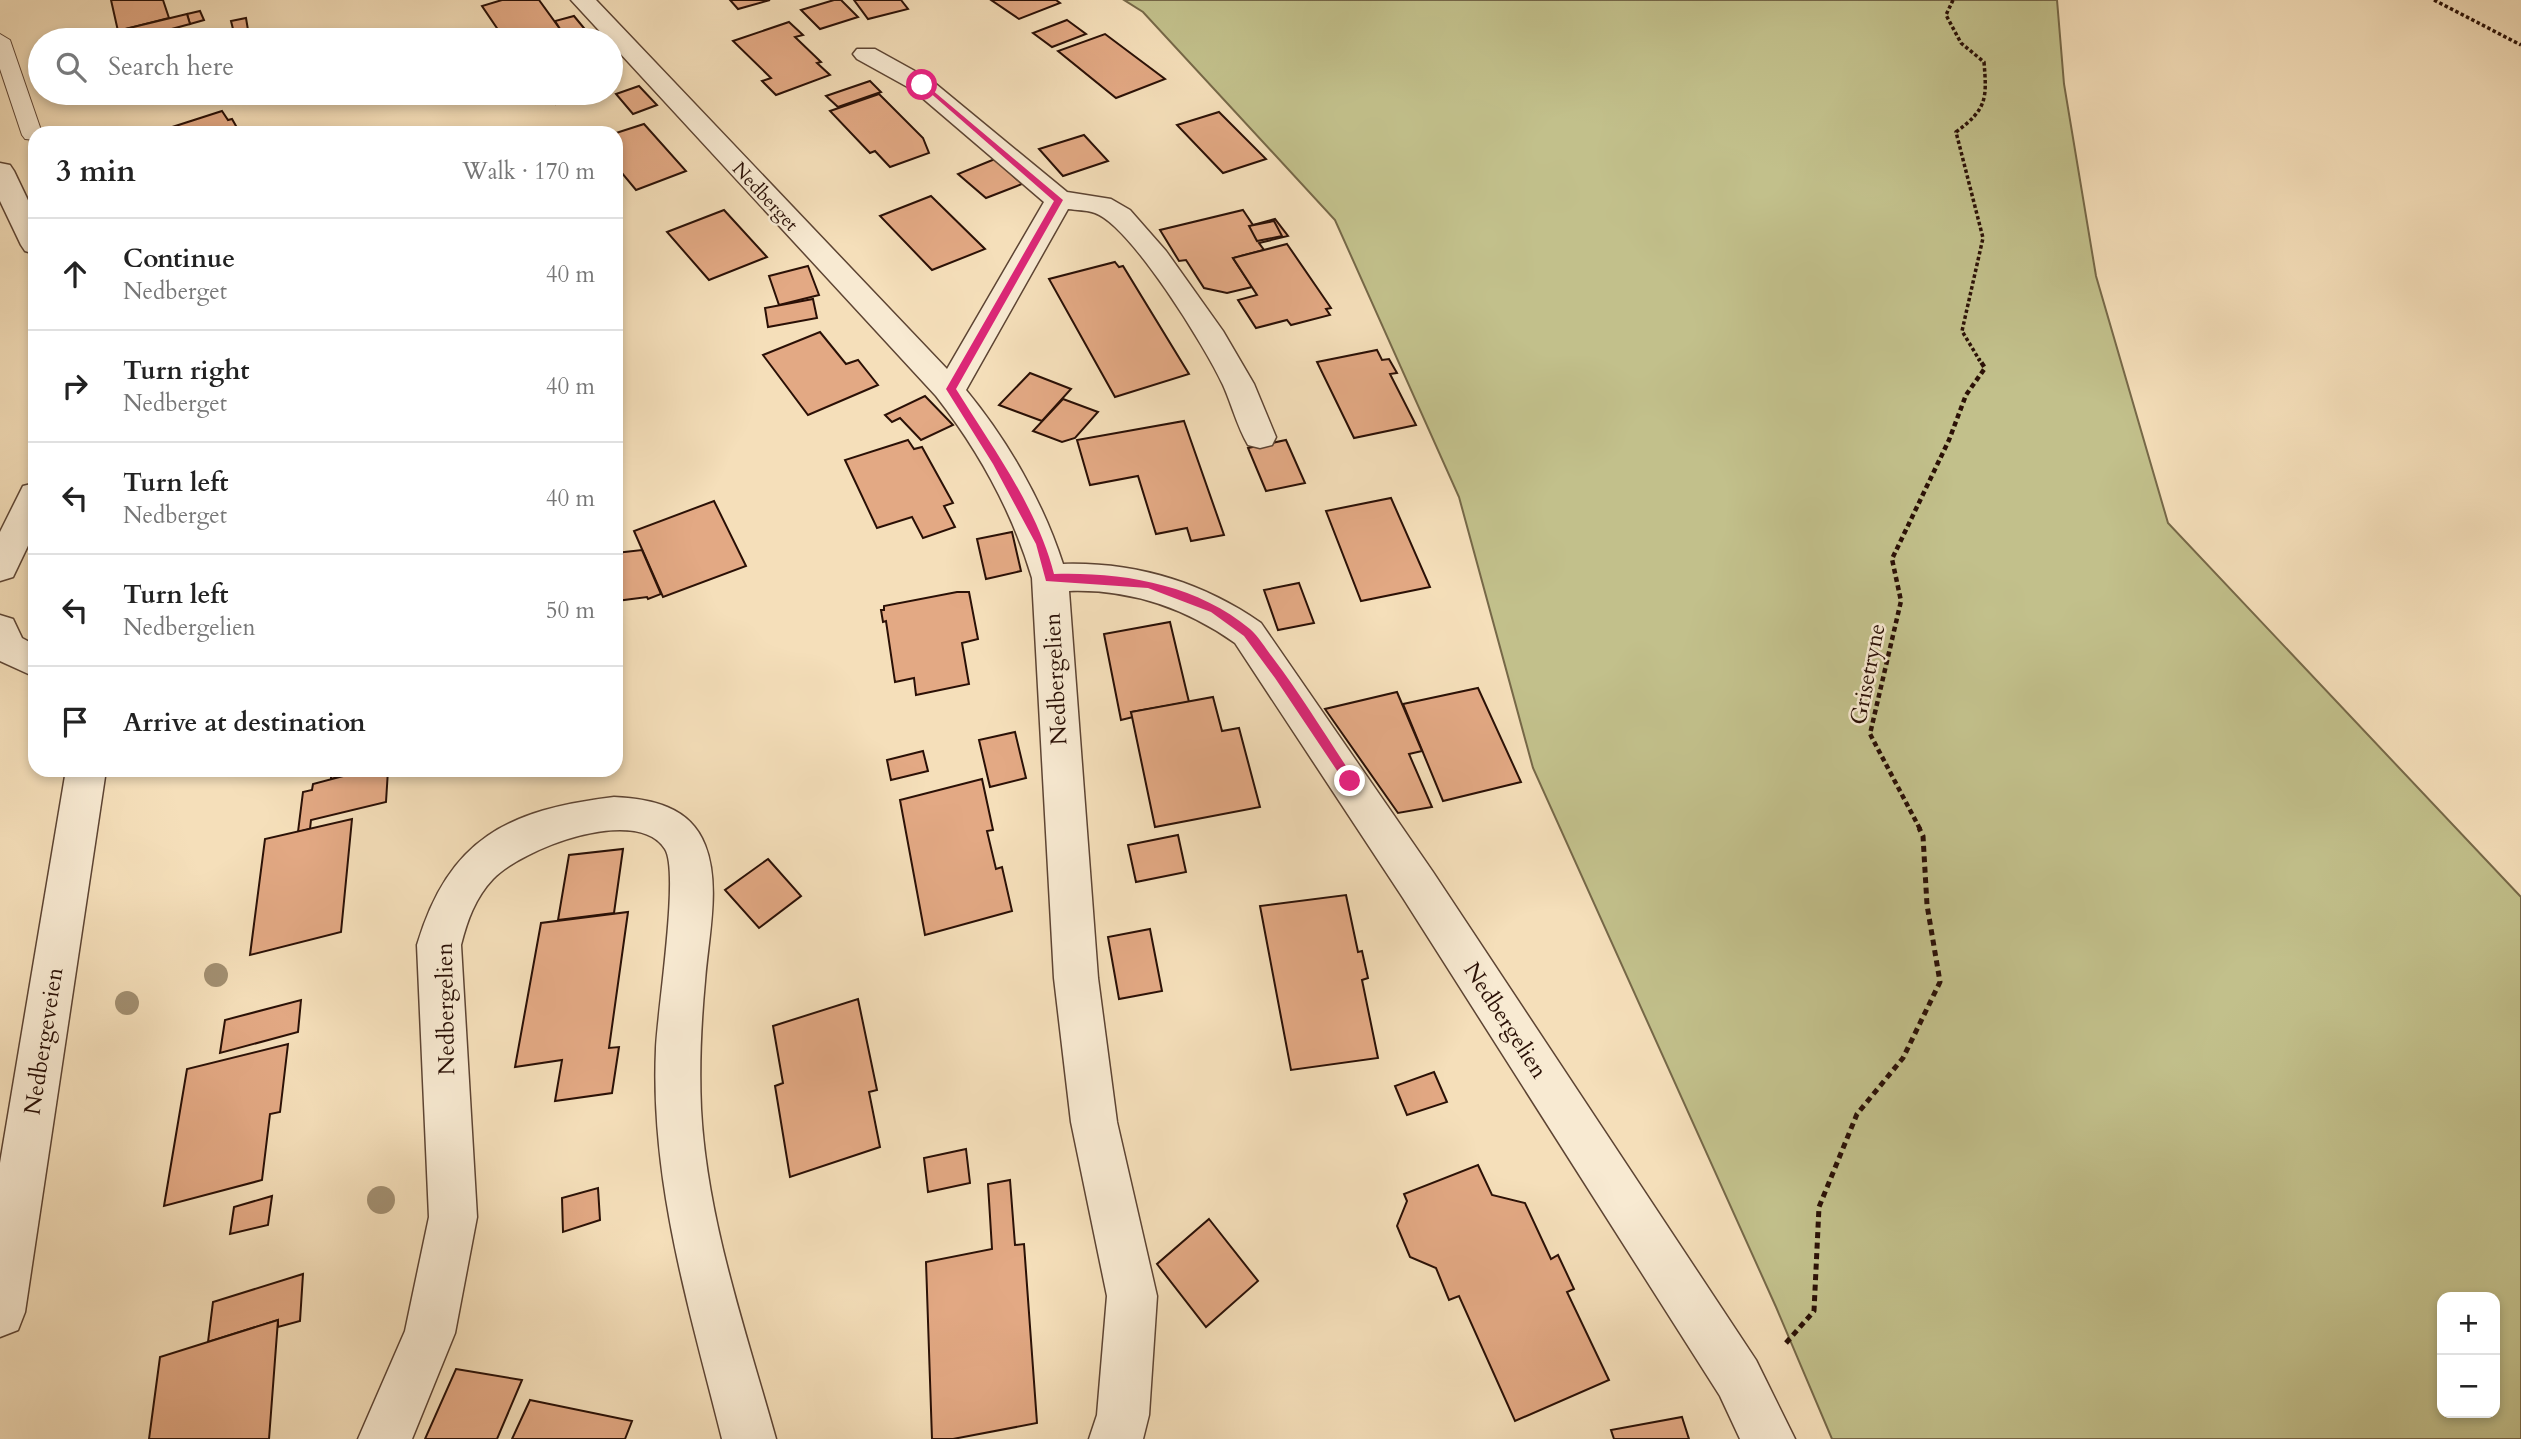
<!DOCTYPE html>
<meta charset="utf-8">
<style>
body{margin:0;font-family:Cardo,serif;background:#f2f2f2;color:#222}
.controls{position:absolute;right:21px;bottom:21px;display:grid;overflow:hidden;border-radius:14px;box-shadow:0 4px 10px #0003}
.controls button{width:63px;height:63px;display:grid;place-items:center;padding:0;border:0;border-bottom:2px solid #e0e0e0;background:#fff;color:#222;font:35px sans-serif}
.stop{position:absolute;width:21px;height:21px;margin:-16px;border:5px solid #db2777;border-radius:50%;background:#fff}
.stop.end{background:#db2777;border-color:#fff;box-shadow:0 2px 7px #0008}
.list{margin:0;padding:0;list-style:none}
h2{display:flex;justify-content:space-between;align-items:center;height:91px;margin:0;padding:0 28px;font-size:30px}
h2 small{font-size:23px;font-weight:400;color:#767676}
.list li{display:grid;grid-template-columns:46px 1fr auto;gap:21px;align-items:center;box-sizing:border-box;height:112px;padding:0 28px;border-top:2px solid #e0e0e0}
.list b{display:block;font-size:26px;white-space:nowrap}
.list p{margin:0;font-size:23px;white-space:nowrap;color:#767676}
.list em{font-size:23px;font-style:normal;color:#767676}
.icon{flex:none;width:38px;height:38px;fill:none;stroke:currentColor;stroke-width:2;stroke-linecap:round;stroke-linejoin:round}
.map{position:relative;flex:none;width:2521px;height:1439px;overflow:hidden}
.search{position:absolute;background:#fff;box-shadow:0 4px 10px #0003;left:28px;top:28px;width:595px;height:77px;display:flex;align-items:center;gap:18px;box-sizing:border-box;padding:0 24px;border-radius:38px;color:#767676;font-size:26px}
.panel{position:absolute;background:#fff;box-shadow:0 4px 10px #0003;left:28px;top:126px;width:595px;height:651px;border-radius:21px}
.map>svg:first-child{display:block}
.green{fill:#c2c08b;stroke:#766848;stroke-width:2;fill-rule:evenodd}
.building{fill:#e3a984;stroke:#2a1006;stroke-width:2}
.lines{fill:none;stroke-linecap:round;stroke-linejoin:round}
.lane-casing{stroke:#5d4433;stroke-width:2}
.street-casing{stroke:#5d4433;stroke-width:3}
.path-far2{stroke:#2a1006;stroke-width:3.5;stroke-dasharray:3.5 2.5;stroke-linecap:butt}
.path-far1{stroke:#2a1006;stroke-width:4.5;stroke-dasharray:5 3.5;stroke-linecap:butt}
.path{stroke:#2a1006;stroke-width:5;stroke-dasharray:6 4.5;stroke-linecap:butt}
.lane{fill:#f8ead2;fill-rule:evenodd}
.street{fill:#f8ead2;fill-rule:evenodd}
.tree{fill:#a28f71}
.route{fill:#db2777}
.labels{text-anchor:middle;stroke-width:5;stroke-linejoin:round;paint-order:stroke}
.far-street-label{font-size:19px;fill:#2a1006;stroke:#f8ead2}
.street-label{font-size:23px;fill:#2a1006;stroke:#f8ead2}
</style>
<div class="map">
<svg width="2521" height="1439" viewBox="0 0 2521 1439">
<rect width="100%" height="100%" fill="#f5dfba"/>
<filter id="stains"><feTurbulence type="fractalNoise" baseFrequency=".00286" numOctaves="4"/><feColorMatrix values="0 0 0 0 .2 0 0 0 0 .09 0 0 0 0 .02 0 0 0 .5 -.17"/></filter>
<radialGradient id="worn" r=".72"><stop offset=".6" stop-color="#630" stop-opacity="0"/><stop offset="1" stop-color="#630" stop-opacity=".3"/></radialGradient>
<path class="green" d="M1124,0H2057L2064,84L2096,276L2168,523L2521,897V1439H1832L1776,1307L1533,768L1459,497L1335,220L1143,12ZM2442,1297H2495V1413H2442Z"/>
<g class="building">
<path d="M111,0H163L169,18L118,31Z"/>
<path d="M502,0H539L560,29L520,40H505L482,6Z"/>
<path d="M730,0H770L738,9Z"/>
<path d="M834,0H841L858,17L820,29L801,10Z"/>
<path d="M854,0H901L908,9L868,19Z"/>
<path d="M991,0H1056L1060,3L1019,19Z"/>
<path d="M200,11L204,20L190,24L187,14Z"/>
<path d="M187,14L190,24L131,40L128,30H121Z"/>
<path d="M574,16L588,33L560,40L553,31L560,29L555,21Z"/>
<path d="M246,18L248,30L234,33L231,21Z"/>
<path d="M1067,20L1086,34L1052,47L1033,33Z"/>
<path d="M789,22L803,35L795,37L821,62L817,63L830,75L776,95L762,81L771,78L733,41Z"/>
<path d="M1105,34L1165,79L1116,98L1058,51Z"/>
<path d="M870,81L881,92L838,107L826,96Z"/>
<path d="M639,86L657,105L633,114L616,94Z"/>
<path d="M210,93H237L211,101L206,94Z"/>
<path d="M548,93H592L556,104Z"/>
<path d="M879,94L923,138L929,153L890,167L875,151L870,153L830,111Z"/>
<path d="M222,111L228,120L232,119L240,133H164L163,130Z"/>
<path d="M1219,112L1266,159L1223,173L1177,125Z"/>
<path d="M644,124L686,171L636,190L616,166V133Z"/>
<path d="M1084,135L1108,161L1063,176L1039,149Z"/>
<path d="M995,159L1022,184L986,198L958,174Z"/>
<path d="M931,196L985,249L932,270L880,216Z"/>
<path d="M724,210L767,257L709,280L667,232Z"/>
<path d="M1243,210L1253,225L1275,219L1288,236L1259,243L1264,250L1233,258L1252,287L1227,293L1204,288L1186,260L1179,261L1160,230Z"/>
<path d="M1274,221L1282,236L1257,241L1249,226Z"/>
<path d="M1287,244L1331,308L1326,309L1330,315L1291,325L1287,320L1256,328L1238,300L1257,295L1233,258Z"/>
<path d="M1115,262L1119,267L1123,266L1189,374L1115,397L1049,279Z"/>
<path d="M808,266L819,295L779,305L769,276Z"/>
<path d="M813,299L817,318L768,327L765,308Z"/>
<path d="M820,332L846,364L858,360L878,385L808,415L763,355Z"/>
<path d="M1377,350L1382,360L1389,359L1397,373L1390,374L1416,425L1354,438L1317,362Z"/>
<path d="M1030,373L1071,389L1042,421L999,405Z"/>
<path d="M925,396L953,425L921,440L900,418L892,422L885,415Z"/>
<path d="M1063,399L1098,412L1075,438L1062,442L1033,431Z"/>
<path d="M1184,421L1224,535L1191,541L1187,528L1156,534L1138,476L1090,485L1077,440Z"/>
<path d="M908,440L914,449L922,447L953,503L944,506L955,527L923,538L912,517L877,528L845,460Z"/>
<path d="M1286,440L1305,483L1266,491L1248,448Z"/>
<path d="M1391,498L1430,587L1361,601L1326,511Z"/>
<path d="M714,501L746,566L663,597L634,531Z"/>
<path d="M1012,532L1021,571L986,579L977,539Z"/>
<path d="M642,550L661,594L648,599L647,597L616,601V553Z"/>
<path d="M1299,583L1314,623L1278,630L1264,590Z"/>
<path d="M957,592H969L978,639L962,643L969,684L916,695L914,678L895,682L886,621L883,622L881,610H884V606Z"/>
<path d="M1170,622L1189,702L1131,712L1133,717L1121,720L1104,634Z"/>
<path d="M1478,688L1521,782L1443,801L1403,704Z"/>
<path d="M1397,692L1422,751L1409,754L1432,807L1398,813L1325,709Z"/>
<path d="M1213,697L1222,731L1239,728L1260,807L1155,827L1131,712Z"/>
<path d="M1015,732L1026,778L990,787L979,740Z"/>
<path d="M923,751L928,771L891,780L887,760Z"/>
<path d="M331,770H366L331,779Z"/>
<path d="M366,770H388L386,802L311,820L310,829L298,832L303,792L312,790L313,784Z"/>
<path d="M982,779L993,830L987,831L996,869L1002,867L1012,911L925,935L900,800Z"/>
<path d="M352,819L341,932L250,955L265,839Z"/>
<path d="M1178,835L1186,872L1136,882L1128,845Z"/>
<path d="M623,849L614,913L558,920L569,855Z"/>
<path d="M768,859L801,896L759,928L725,890Z"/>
<path d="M1346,895L1358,952L1362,951L1368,978L1362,980L1378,1058L1291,1070L1260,906Z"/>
<path d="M628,912L609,1048L619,1047L612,1093L555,1101L562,1060L515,1067L541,923Z"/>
<path d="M1150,929L1162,991L1119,999L1108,937Z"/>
<path d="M858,999L877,1090L869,1092L880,1147L790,1177L775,1086L783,1083L773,1026Z"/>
<path d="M301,1000L298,1032L220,1053L225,1020Z"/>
<path d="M288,1044L280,1112L270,1114L262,1180L164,1206L187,1069Z"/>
<path d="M1434,1072L1447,1102L1407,1115L1395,1086Z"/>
<path d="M966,1149L970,1183L928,1192L924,1158Z"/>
<path d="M1478,1165L1492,1195L1525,1203L1551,1259L1558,1255L1574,1289L1567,1292L1609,1380L1515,1421L1459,1296L1449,1300L1436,1268L1410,1257L1397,1226L1407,1201L1404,1194Z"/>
<path d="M1010,1180L1015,1245L1024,1244L1037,1423L953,1439H932L926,1262L992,1249L988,1184Z"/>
<path d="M598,1188L600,1220L563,1232L562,1198Z"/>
<path d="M272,1196L268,1225L230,1234L234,1207Z"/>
<path d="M1209,1219L1258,1281L1206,1327L1157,1264Z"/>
<path d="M303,1274L300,1321L278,1327V1320L208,1342L213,1302Z"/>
<path d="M278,1320L269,1439H149L160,1357Z"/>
<path d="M456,1369L522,1380L497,1439H425Z"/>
<path d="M530,1400L632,1421L625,1439H512Z"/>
<path d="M1682,1417L1689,1439H1614L1611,1430Z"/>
</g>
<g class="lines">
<g class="lane-casing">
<path id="lane" d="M0,34L10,40L42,133H35V140L25,139L22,135L0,69Z"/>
</g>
<g class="street-casing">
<g id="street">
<path d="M571,0H596L947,369L1044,202L913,90L857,59L853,54L857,49H875L931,80L1067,192L1111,199L1130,210L1166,251L1223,331L1254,384L1276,437L1272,445L1260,448L1248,445C1237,426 1232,405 1223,385C1206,348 1131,226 1095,213C1087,210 1076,210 1068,209L966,390C1008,441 1043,502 1063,564C1135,562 1202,582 1261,623L1433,872L1756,1360L1795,1439H1740L1720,1396L1403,898L1235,643C1185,608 1131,589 1069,591L1098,978L1117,1122L1157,1296L1149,1415L1143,1439H1089L1097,1415L1107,1296L1071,1122L1054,978L1032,578C1012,511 979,451 936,396Z"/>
<path d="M0,163L10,165L14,171L35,215V254L25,251L21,245L0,201Z"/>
<path d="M35,483V531L13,577L0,581V532L23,486Z"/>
<path d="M0,615L13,619L22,638L35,645V677L0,661Z"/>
<path d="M66,770H106L25,1312L18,1330L0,1337V1163Z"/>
<path d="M614,797C651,799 690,806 705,845C721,885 708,939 705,981C701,1024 699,1066 701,1109C707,1221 746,1331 776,1439H722C690,1311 650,1183 656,1049C657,1013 680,872 665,849C637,804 521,849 493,879C475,898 467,921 461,945L477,1217L455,1333L412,1439H358L405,1331L429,1217L417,945C449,838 508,810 614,797Z"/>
</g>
</g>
<g class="path-far2">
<path d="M1953,0L1946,15L1961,43L1984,62C1987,99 1987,109 1956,132L1983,238L1962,331L1980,361"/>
<path d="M2434,0L2521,45"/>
</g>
<path class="path-far1" d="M1920,829L1870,734L1901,601L1892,559L1949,440L1966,395L1985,368L1979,359"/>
<path class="path" d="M1786,1343L1814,1311L1819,1207L1857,1114L1903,1058L1940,982L1927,905L1923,836L1919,828"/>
<use href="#lane" class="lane"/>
<use href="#street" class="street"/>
</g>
<g class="tree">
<circle cx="216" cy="975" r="12"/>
<circle cx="127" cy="1003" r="12"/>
<circle cx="381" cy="1200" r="14"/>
</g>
<path class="route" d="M920,84H925L1063,200L956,389C992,447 1037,507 1054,574C1122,572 1196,584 1250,629C1259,637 1266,649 1273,658C1302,696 1327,738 1354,778V784H1346L1275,678L1244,636L1211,612L1148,588L1046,581L1036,544L993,464L946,389L1054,201Z"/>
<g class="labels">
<g class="far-street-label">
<text transform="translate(766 196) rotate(47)" y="7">Nedberget</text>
</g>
<g class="street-label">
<text transform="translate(1867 674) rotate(-79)" y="8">Grisetryne</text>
<text transform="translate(1055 679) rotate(-93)" y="8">Nedbergelien</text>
<text transform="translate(445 1009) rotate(-91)" y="8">Nedbergelien</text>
<text transform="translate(1506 1020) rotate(57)" y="8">Nedbergelien</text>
<text transform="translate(43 1041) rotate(-81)" y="8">Nedbergeveien</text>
</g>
</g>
<rect width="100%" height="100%" filter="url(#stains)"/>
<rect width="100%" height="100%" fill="url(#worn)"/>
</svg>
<div class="controls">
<button>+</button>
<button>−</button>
</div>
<div class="stop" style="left:922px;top:85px"></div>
<div class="stop end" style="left:1350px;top:781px"></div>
<div class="search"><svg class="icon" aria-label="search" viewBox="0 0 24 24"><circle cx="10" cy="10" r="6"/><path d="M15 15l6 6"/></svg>Search here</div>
<section class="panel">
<h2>3 min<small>Walk · 170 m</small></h2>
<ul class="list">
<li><svg class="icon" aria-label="ahead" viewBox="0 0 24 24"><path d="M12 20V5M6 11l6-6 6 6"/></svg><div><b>Continue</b><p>Nedberget</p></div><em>40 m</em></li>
<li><svg class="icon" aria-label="right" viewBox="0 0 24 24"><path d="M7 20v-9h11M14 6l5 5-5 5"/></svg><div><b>Turn right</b><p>Nedberget</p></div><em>40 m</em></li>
<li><svg class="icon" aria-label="left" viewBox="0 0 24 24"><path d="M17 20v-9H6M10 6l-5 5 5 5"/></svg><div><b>Turn left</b><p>Nedberget</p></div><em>40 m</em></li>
<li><svg class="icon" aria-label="left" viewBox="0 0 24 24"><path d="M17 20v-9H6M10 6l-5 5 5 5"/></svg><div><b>Turn left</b><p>Nedbergelien</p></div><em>50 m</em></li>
<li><svg class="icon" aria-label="arrive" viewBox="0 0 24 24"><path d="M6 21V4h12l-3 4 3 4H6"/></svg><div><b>Arrive at destination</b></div></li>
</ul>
</section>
</div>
